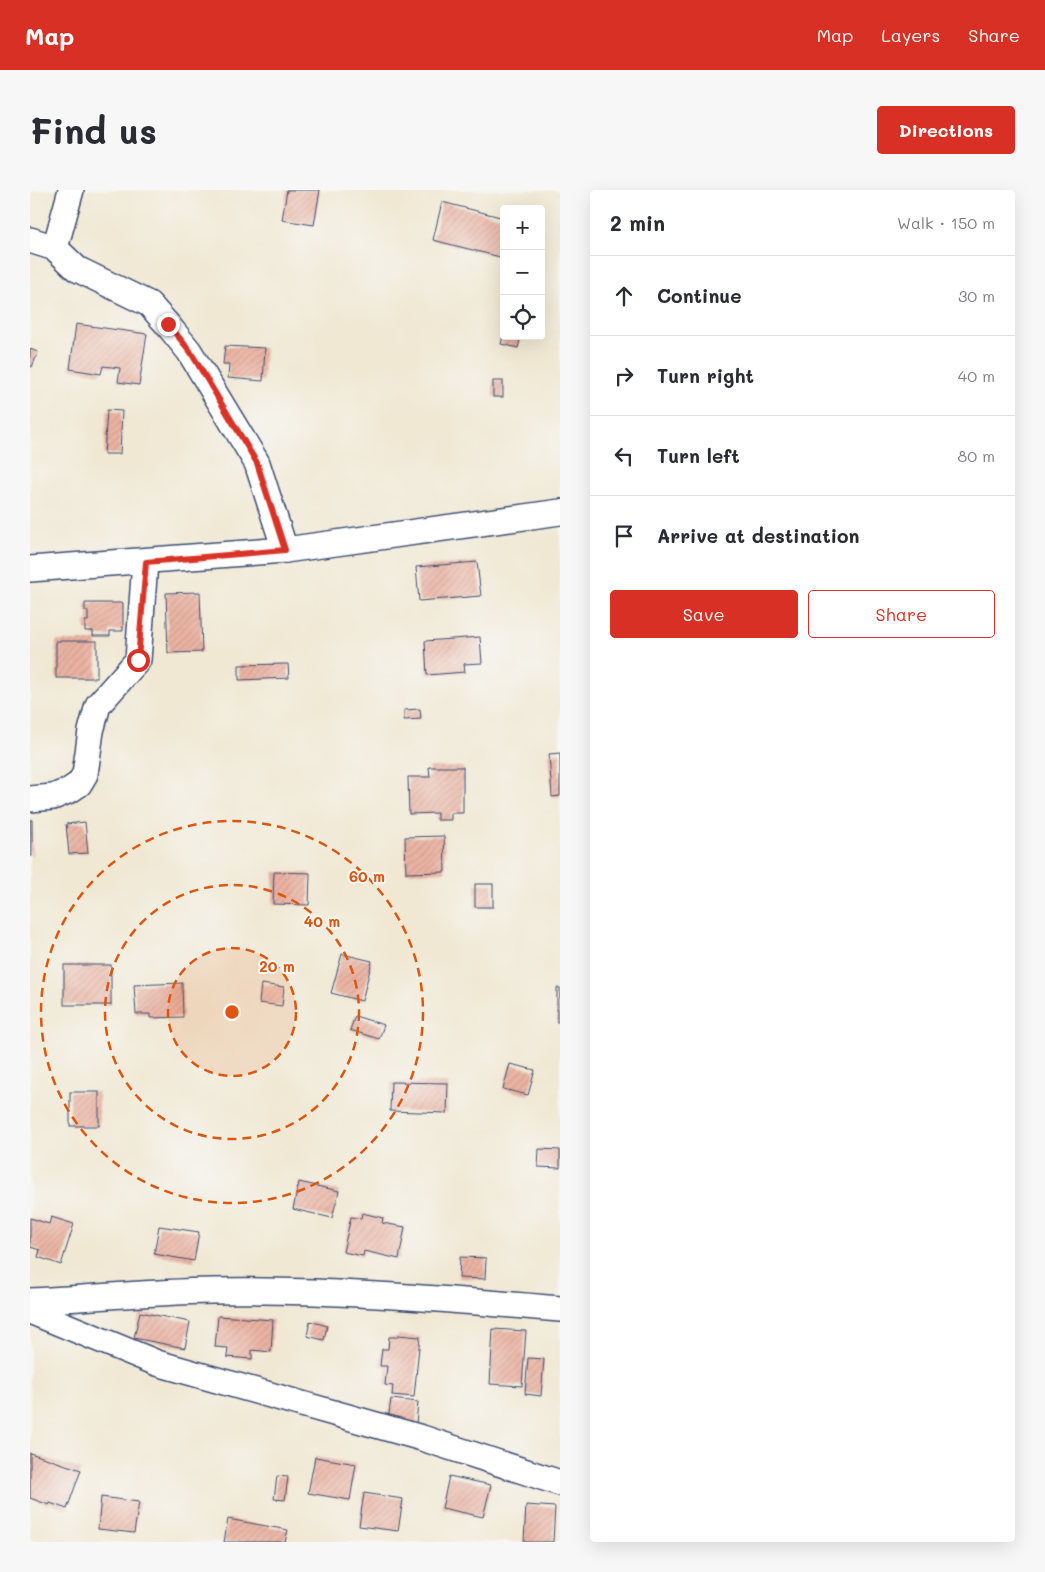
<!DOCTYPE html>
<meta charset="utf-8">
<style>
body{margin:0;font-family:Mali,sans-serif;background:#f7f7f7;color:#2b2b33}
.controls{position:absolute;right:15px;top:15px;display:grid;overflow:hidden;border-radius:5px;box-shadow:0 5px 20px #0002}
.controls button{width:45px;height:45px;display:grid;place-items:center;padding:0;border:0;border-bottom:1px solid #e1e1e2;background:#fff;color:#2b2b33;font:25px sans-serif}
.stop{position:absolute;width:15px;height:15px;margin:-11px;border:4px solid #d93025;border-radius:50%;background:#fff}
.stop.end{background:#d93025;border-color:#fff;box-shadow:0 1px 5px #0008}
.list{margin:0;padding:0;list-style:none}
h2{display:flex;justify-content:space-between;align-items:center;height:65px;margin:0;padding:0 20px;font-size:21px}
h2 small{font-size:16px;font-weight:400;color:#7c7c81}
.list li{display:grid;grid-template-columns:32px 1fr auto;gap:15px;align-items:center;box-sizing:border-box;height:80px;padding:0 20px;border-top:1px solid #e1e1e2}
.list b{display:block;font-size:19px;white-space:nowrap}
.list em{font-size:16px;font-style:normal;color:#7c7c81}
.actions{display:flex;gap:10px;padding:15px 20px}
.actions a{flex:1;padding:11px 0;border:1px solid #d93025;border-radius:5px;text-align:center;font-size:18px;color:#d93025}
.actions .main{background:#d93025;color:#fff}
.icon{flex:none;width:28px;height:28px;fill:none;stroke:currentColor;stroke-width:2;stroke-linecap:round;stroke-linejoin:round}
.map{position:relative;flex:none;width:530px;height:1352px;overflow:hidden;border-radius:5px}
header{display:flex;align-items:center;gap:30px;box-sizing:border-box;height:70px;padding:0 25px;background:#d93025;color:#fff}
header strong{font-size:24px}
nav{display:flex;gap:28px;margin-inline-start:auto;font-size:18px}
.intro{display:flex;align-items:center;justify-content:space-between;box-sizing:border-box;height:120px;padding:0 30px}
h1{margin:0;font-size:35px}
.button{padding:12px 22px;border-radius:5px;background:#d93025;color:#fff;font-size:18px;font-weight:700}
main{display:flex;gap:30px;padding:0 30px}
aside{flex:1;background:#fff;border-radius:5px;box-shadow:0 5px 20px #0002}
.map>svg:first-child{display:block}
.building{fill:url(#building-hatch)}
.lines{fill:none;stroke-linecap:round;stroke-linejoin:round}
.minor-casing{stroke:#3b4b70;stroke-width:28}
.minor{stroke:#fff;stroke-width:25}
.route{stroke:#d93025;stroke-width:6}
.ring{fill:none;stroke:#de5710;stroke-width:2.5;stroke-dasharray:9 6}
.centre{fill:#de5710;stroke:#f6f6f2;stroke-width:2.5}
.ring-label{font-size:15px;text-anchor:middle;font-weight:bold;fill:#de5710;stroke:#f6f6f2;stroke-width:4;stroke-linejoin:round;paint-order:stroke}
</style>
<header>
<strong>Map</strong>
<nav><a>Map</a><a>Layers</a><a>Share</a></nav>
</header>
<div class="intro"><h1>Find us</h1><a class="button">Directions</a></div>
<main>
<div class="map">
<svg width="530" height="1352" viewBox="0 0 530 1352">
<defs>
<pattern id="building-hatch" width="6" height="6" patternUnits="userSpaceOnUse" patternTransform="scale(1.25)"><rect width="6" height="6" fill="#ebb3a2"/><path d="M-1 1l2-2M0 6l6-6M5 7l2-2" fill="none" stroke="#c99a8e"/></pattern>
</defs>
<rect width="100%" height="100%" fill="#f6f6f2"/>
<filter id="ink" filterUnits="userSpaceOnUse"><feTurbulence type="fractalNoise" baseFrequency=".02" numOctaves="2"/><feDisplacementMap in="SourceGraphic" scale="10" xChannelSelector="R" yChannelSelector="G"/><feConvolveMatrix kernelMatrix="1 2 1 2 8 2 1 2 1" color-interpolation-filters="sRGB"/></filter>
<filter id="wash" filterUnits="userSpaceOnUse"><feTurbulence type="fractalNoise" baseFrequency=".0096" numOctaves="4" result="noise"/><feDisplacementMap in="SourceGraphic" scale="20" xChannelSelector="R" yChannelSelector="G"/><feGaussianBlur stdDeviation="1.12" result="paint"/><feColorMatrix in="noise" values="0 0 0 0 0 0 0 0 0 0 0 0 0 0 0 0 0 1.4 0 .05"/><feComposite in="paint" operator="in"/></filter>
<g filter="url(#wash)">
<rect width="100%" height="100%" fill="#f1e8d4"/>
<g id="blocks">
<g class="building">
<path d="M257,0H290L284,35L252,30Z"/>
<path d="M412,12L474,28V68L403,50Z"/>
<path d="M46,134L117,144L109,195L88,192L90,178L73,176L71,184L40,179Z"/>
<path d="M473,146H491L488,158L471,154Z"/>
<path d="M195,156L235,158L233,191L198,188L199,174H193Z"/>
<path d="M0,159L8,162L2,177L0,176Z"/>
<rect x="463" y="191" width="10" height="16"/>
<path d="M77,220L92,221L90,264H74Z"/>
<path d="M447,372L451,406L389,411L386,377Z"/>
<path d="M170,402L172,462L138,463L136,403Z"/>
<path d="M55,413H93V441H80V446H63V441H55V431H58V421H55Z"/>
<path d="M450,447L452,473L434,474L435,482L397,485L395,451Z"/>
<rect x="26" y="451" width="41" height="37"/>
<path d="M258,474L259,488L209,490V475Z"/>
<path d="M390,519L391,529L374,530V520Z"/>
<path d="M530,563V606L522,607L519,564Z"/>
<path d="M399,577H433V623H421V630H407V623L379,624L378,587H400Z"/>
<rect x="0" y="630" width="2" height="36"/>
<path d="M55,632L58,663L39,664L36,634Z"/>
<path d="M414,646L415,682L376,683L375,647Z"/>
<path d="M244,682L280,683L279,715L243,714Z"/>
<rect x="445" y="694" width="18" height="23"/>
<path d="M312,764L342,771L332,811L301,803Z"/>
<rect x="34" y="775" width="47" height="40"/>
<path d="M152,793L153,827L120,828V824H106L104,795Z"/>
<path d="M231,794L254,797L252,816L229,813Z"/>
<rect x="527" y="798" width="3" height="34"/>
<path d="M325,826L354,835L349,849L320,840Z"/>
<path d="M480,874L505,880L498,905L473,899Z"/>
<path d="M361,892L418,893L417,923L360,921Z"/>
<rect x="40" y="902" width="29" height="34"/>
<path d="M509,959L530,960V978L508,977Z"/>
<path d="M269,992L309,1001L302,1028L263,1019Z"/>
<path d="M332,1023L353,1028L352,1033L375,1037L369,1069L334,1061L333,1066L313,1062L321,1027L331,1028Z"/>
<path d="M21,1027L44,1034L31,1075L8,1067L10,1060L0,1057V1028L19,1034Z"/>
<path d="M129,1036L169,1042L164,1071L124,1064Z"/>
<path d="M430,1067L456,1068L455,1089L429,1088Z"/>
<path d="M110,1122L160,1132L155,1158L104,1148Z"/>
<path d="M188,1126L243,1130L241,1162L222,1160V1169L197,1167L198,1158L185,1157Z"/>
<path d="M280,1131L297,1136L294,1150L277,1146Z"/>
<path d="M463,1139L496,1141L492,1196L460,1194Z"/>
<path d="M368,1145L390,1147L384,1207L362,1205L363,1196L355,1195L357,1176H350L352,1159H358L359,1147H368Z"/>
<path d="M498,1168L514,1169L511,1206L495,1204Z"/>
<path d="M361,1209L388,1212L386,1234L358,1231Z"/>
<path d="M0,1263L51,1280L37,1319L20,1313L19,1315L0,1308Z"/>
<path d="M285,1267L326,1274L320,1310L278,1303Z"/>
<path d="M247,1286L258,1287L255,1310L244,1309Z"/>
<path d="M419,1286L461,1295L453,1327L412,1318Z"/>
<path d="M334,1303L373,1309L368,1341L329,1336Z"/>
<path d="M71,1307L109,1312L104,1343L68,1339Z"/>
<path d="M496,1315L525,1317L523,1352H494Z"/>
<path d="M198,1329L258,1340L255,1352H194Z"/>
</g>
</g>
</g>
<g filter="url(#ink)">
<use href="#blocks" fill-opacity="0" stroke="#3b4b70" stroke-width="1"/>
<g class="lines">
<g class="minor-casing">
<g id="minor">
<path d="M0,50L25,58L47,79L119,114L137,134L159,161L227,273L255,360"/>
<path d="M25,58L41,0"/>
<path d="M0,379L255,360L530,322"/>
<path d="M0,609L23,607L40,600L49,594L55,584L61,541L68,515L108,470L115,372"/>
<path d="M0,1111C60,1108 121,1102 182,1101C298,1099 414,1109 530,1119"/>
<path d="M0,1121L127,1173L392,1248L530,1293"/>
</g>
</g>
<use href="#minor" class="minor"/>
</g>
</g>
<g class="lines" filter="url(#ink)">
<path class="route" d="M108,470L116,372L255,360L227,273L160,161L138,134"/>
</g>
<circle cx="202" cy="822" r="64" fill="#de5710" fill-opacity=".12"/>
<g class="ring">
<circle cx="202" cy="822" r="64"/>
<circle cx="202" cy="822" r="127"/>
<circle cx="202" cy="822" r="191"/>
</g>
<circle cx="202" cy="822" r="8" class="centre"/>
<g class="ring-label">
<text x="337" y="692">60 m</text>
<text x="292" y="737">40 m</text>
<text x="247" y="782">20 m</text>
</g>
</svg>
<div class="controls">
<button>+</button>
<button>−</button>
<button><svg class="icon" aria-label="locate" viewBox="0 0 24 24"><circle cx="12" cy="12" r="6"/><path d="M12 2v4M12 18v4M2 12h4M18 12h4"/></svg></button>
</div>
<div class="stop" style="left:108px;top:470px"></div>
<div class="stop end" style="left:138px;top:134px"></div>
</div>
<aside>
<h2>2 min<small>Walk · 150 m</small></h2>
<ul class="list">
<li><svg class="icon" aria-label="ahead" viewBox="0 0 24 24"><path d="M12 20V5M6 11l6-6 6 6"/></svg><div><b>Continue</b></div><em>30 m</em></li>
<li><svg class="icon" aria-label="right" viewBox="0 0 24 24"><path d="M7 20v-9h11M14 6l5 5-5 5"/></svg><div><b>Turn right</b></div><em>40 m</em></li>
<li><svg class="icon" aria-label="left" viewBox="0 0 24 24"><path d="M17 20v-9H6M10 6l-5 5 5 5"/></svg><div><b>Turn left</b></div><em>80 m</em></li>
<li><svg class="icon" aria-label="arrive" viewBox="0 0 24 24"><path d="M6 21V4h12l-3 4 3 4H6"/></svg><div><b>Arrive at destination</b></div></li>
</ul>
<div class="actions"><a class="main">Save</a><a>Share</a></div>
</aside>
</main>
